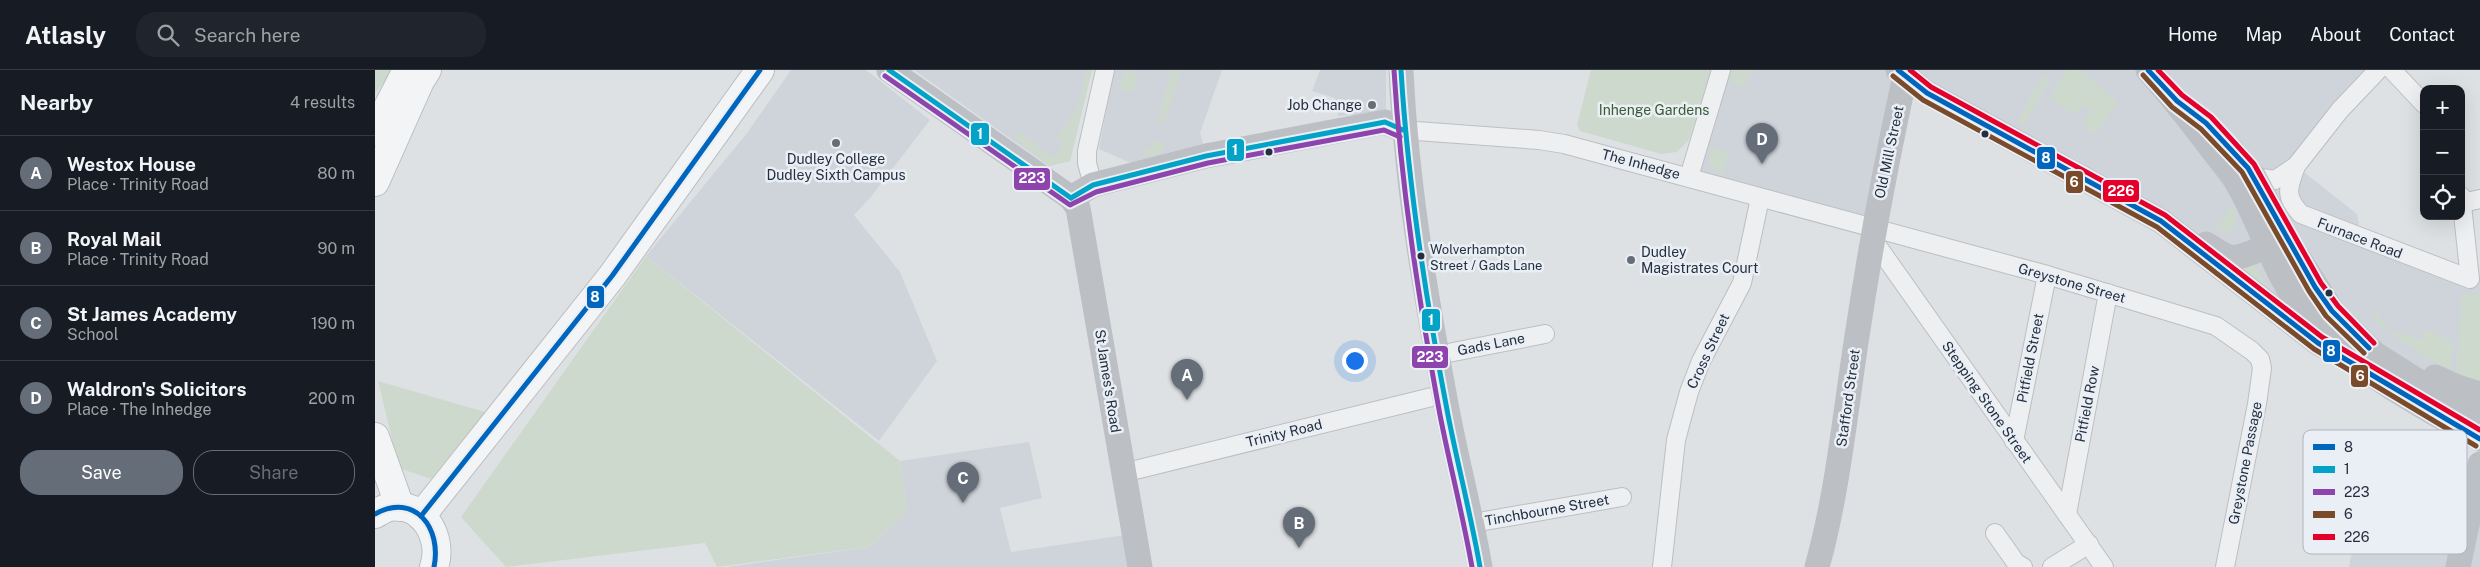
<!DOCTYPE html>
<meta charset="utf-8">
<style>
body{margin:0;font-family:"Public Sans",sans-serif;background:#20242c;color:#f1f3f6}
.controls{position:absolute;right:15px;top:15px;display:grid;overflow:hidden;border-radius:10px;box-shadow:0 5px 20px #0002}
.controls button{width:45px;height:45px;display:grid;place-items:center;padding:0;border:0;border-bottom:1px solid #363941;background:#171b24;color:#f1f3f6;font:25px sans-serif}
.you{position:absolute;left:979px;top:290px;width:18px;height:18px;margin:-12px;border:4px solid #fff;border-radius:50%;background:#1a73e8;box-shadow:0 0 0 8px #1a73e833}
.badge{display:grid;place-items:center;width:32px;height:32px;border-radius:50%;background:#656d78;color:#fff;font-size:16px;font-weight:700}
.pin{position:absolute;translate:-50% -41px;filter:drop-shadow(0 1px 2px #0008)}
.pin::after{content:'';position:absolute;top:26px;width:18px;height:15px;background:inherit;clip-path:polygon(0 0,100% 0,50% 100%)}
.list{margin:0;padding:0;list-style:none}
h2{display:flex;justify-content:space-between;align-items:center;height:65px;margin:0;padding:0 20px;font-size:21px}
h2 small{font-size:16px;font-weight:400;color:#9ea1a6}
.list li{display:grid;grid-template-columns:32px 1fr auto;gap:15px;align-items:center;box-sizing:border-box;height:75px;padding:0 20px;border-top:1px solid #363941}
.list b{display:block;font-size:19px;white-space:nowrap}
.list p{margin:0;font-size:16px;white-space:nowrap;color:#9ea1a6}
.list em{font-size:16px;font-style:normal;color:#9ea1a6}
.actions{display:flex;gap:10px;padding:15px 20px}
.actions a{flex:1;padding:11px 0;border:1px solid #656d78;border-radius:20px;text-align:center;font-size:18px;color:#656d78}
.actions .main{background:#656d78;color:#fff}
.icon{flex:none;width:28px;height:28px;fill:none;stroke:currentColor;stroke-width:2;stroke-linecap:round;stroke-linejoin:round}
.map{position:relative;flex:none;width:2105px;height:497px;overflow:hidden}
header{display:flex;align-items:center;gap:30px;box-sizing:border-box;height:70px;padding:0 25px;background:#171b24;border-bottom:1px solid #363941}
header strong{font-size:24px}
nav{display:flex;gap:28px;margin-inline-start:auto;font-size:18px}
.search{width:350px;height:45px;background:#20242c;display:flex;align-items:center;gap:12px;box-sizing:border-box;padding:0 18px;border-radius:20px;color:#9ea1a6;font-size:19px}
main{display:flex}
aside{flex:1;background:#171b24}
.map>svg:first-child{display:block}
.built{fill:#cfd4db}
.green{fill:#ced9cd}
.lines{fill:none;stroke-linecap:round;stroke-linejoin:round}
.street-casing{stroke:#bcbfc2;stroke-width:20}
.primary-casing{stroke:#babec2;stroke-width:30}
.street{stroke:#edeff1;stroke-width:18}
.secondary{stroke:#bcbfc4;stroke-width:25}
.primary{stroke:#f2f4f5;stroke-width:28}
.bus-1-casing{stroke:#eaeff5;stroke-width:9}
.bus-2-casing{stroke:#eaeff5;stroke-width:9}
.bus-3-casing{stroke:#eaeff5;stroke-width:9}
.bus-4-casing{stroke:#eaeff5;stroke-width:9}
.bus-5-casing{stroke:#eaeff5;stroke-width:9}
.bus-1{stroke:#0065bd;stroke-width:5}
.bus-2{stroke:#02a3c7;stroke-width:5}
.bus-3{stroke:#8e44ad;stroke-width:5}
.bus-4{stroke:#7a4b2a;stroke-width:5}
.bus-5{stroke:#e4002b;stroke-width:5}
.poi-dot{fill:#656d78;stroke:#eaeff5;stroke-width:2}
.bus-dot{fill:#242e3e;stroke:#eaeff5;stroke-width:2}
.labels{text-anchor:middle;stroke-width:5;stroke-linejoin:round;paint-order:stroke}
.bus-label{font-size:13px;fill:#242e3e;stroke:#eaeff5;text-anchor:start}
.poi-label{font-size:14px;fill:#242e3e;stroke:#eaeff5;text-anchor:end}
.park-label{font-size:14px;fill:#395b30;stroke:#eaeff5}
.street-label{font-size:14px;fill:#242e3e;stroke:#eaeff5}
.key{fill:#eaeff5;stroke:#afb5be;stroke-width:1}
.key-label{font-size:14px;fill:#242e3e}
.line-badge{stroke:#eaeff5;stroke-width:2}
.badge-label{font-size:14px;text-anchor:middle;font-weight:bold;fill:#fff}
</style>
<header>
<strong>Atlasly</strong>
<div class="search"><svg class="icon" aria-label="search" viewBox="0 0 24 24"><circle cx="10" cy="10" r="6"/><path d="M15 15l6 6"/></svg>Search here</div>
<nav><a>Home</a><a>Map</a><a>About</a><a>Contact</a></nav>
</header>
<main>
<aside>
<h2>Nearby<small>4 results</small></h2>
<ul class="list">
<li><span class="badge">A</span><div><b>Westox House</b><p>Place · Trinity Road</p></div><em>80 m</em></li>
<li><span class="badge">B</span><div><b>Royal Mail</b><p>Place · Trinity Road</p></div><em>90 m</em></li>
<li><span class="badge">C</span><div><b>St James Academy</b><p>School</p></div><em>190 m</em></li>
<li><span class="badge">D</span><div><b>Waldron's Solicitors</b><p>Place · The Inhedge</p></div><em>200 m</em></li>
</ul>
<div class="actions"><a class="main">Save</a><a>Share</a></div>
</aside>
<div class="map">
<svg width="2105" height="497" viewBox="0 0 2105 497">
<rect width="100%" height="100%" fill="#dee1e4"/>
<g class="built">
<path d="M416,0H491L555,50L495,128L479,145L525,202L562,291L504,371L271,186L372,63Z"/>
<path d="M539,0H717L695,91L674,96Z"/>
<path d="M739,0H847L825,63L828,74L758,94L724,79Z"/>
<path d="M945,0H1011V43L963,46L960,28L937,21Z"/>
<path d="M1346,0H2003L1921,96L1982,144L1984,153L1980,165L2095,209L2105,208V360L1786,151L1530,7L1498,158L1314,107Z"/>
<path d="M2025,362L2099,397L2075,497H1974L1996,363Z"/>
<path d="M654,372L667,428L625,438L636,482L750,465L755,497H352L494,477L532,442L525,391Z"/>
<path d="M2105,448V497H2093Z"/>
</g>
<g class="green">
<path d="M0,0H16L15,5L0,23Z"/>
<path d="M712,0H717L695,91L674,96L640,69L644,62L678,88L688,74L681,68L702,41Z"/>
<path d="M750,0L763,2L758,23L745,19Z"/>
<path d="M796,0H806L789,54L782,52Z"/>
<path d="M1216,0H1336L1314,70L1302,82L1286,84L1205,61L1202,55Z"/>
<path d="M1356,0H1384L1377,2L1369,17L1354,11Z"/>
<path d="M1691,0H1705L1743,32L1720,65L1712,60L1714,57L1707,53L1716,41L1708,35L1701,45L1674,29Z"/>
<path d="M1668,6L1674,9L1649,56L1642,52Z"/>
<path d="M777,71L791,74L785,84L768,88L771,78L775,79Z"/>
<path d="M1333,78L1353,82L1348,105L1335,95Z"/>
<path d="M1857,136L1861,148L1860,158L1853,163L1841,158Z"/>
<path d="M271,186L525,391L532,442L494,477L342,497L330,473L131,497L86,447Z"/>
<path d="M1880,194L1895,223L1857,200Z"/>
<path d="M2087,224L2105,225V312L2082,303Z"/>
<path d="M2003,239L2006,250L2013,257L2011,262L1998,248Z"/>
<path d="M2050,259L2078,272L2076,303L2017,265L2018,261L2047,270Z"/>
<path d="M3,311L110,342L56,409L24,398Z"/>
</g>
<g class="lines">
<g class="street-casing">
<g id="street">
<path d="M2017,0L2049,34"/>
<path d="M1028,60L1164,70L1189,74L1672,205L1841,256L1877,281L1885,289L1887,298L1882,334L1850,497"/>
<path d="M1921,96C1913,118 1909,126 1926,144L2095,209L2086,126"/>
<path d="M1314,107L1346,0"/>
<path d="M1879,107L1900,110L1921,96L1965,40L2003,0"/>
<path d="M718,115L712,93V81L730,0"/>
<path d="M2087,133L2105,129"/>
<path d="M1496,167L1729,497"/>
<path d="M1063,285L1170,264"/>
<path d="M1639,371L1672,205"/>
<path d="M748,403L1069,324"/>
<path d="M1692,444L1733,223"/>
<path d="M1098,453L1247,427"/>
<path d="M1620,463L1641,493L1648,497"/>
<path d="M1287,497L1301,370L1314,322L1326,291L1367,213L1385,128"/>
<path d="M1677,497L1714,474"/>
</g>
</g>
<g class="primary-casing">
<g id="primary">
<path d="M0,62L32,0"/>
<path d="M0,112L45,11L52,0"/>
<path d="M0,367L25,437"/>
<path d="M0,444C4,442 10,438 14,437C48,430 69,469 59,497"/>
<path d="M46,446L237,206L385,0"/>
</g>
</g>
<use href="#street" class="street"/>
<g class="secondary">
<path d="M514,0L696,128L703,138L765,497"/>
<path d="M1026,0C1031,109 1049,216 1069,323C1079,381 1095,439 1105,497"/>
<path d="M1523,0L1552,23L1786,151L1943,273L1980,293"/>
<path d="M1773,0C1796,25 1816,52 1837,79C1846,91 1857,103 1864,116C1888,159 1901,209 1933,247C1980,302 2043,334 2105,369"/>
<path d="M1857,81L1879,107L1912,170L1957,241L2000,284L2105,350"/>
<path d="M696,128L718,115L831,86L1010,52L1028,60"/>
<path d="M1831,174C1838,178 1847,185 1855,187C1866,190 1894,174 1907,171"/>
<path d="M2060,307L2082,317L2105,324"/>
<path d="M1442,497C1463,422 1470,343 1482,266C1495,179 1511,93 1530,6"/>
<path d="M2083,497L2105,394"/>
</g>
<use href="#primary" class="primary"/>
<g class="bus-1-casing">
<g id="bus-1">
<path d="M1523,0L1552,23L1786,151L1943,273L2105,369"/>
<path d="M1773,0L1802,31L1831,53L1873,98L1940,217L1957,241L1994,278"/>
<path d="M0,444C40,422 67,458 59,497"/>
<path d="M46,446L237,206L385,0"/>
</g>
</g>
<g class="bus-2-casing">
<g id="bus-2">
<path d="M514,0L696,128"/>
<path d="M1026,0C1033,116 1051,231 1073,345C1083,396 1096,446 1105,497"/>
<path d="M696,128L718,115L831,86L1010,52L1028,60"/>
</g>
</g>
<g class="bus-3-casing">
<g id="bus-3">
<path d="M1019,0C1026,117 1044,231 1065,345C1075,396 1088,446 1097,497"/>
<path d="M510,6L695,135L721,122L833,93L1009,60L1025,67"/>
</g>
</g>
<g class="bus-4-casing">
<g id="bus-4">
<path d="M1768,5L1797,37L1826,59L1867,102L1934,221L1951,246L1989,283"/>
<path d="M1518,6L1548,30L1782,157L1939,279L2101,376"/>
</g>
</g>
<g class="bus-5-casing">
<g id="bus-5">
<path d="M1535,0L1556,17L1790,145L1947,267L2105,360"/>
<path d="M1783,0L1807,25L1836,47L1879,94L1946,213L1963,236L1999,273"/>
</g>
</g>
<use href="#bus-1" class="bus-1"/>
<use href="#bus-2" class="bus-2"/>
<use href="#bus-3" class="bus-3"/>
<use href="#bus-4" class="bus-4"/>
<use href="#bus-5" class="bus-5"/>
</g>
<g class="poi-dot">
<circle cx="997" cy="35" r="5"/>
<circle cx="461" cy="73" r="5"/>
<circle cx="1256" cy="190" r="5"/>
</g>
<g class="bus-dot">
<circle cx="1610" cy="64" r="4.5"/>
<circle cx="894" cy="82" r="4.5"/>
<circle cx="1046" cy="186" r="4.5"/>
<circle cx="1954" cy="223" r="4.5"/>
</g>
<g class="labels">
<g class="bus-label">
<text x="1055" y="184">Wolverhampton<tspan x="1055" dy="16">Street / Gads Lane</tspan></text>
</g>
<g class="poi-label">
<text x="987" y="40">Job Change</text>
<text x="461" y="94" text-anchor="middle">Dudley College<tspan x="461" dy="16">Dudley Sixth Campus</tspan></text>
<text x="1266" y="187" text-anchor="start">Dudley<tspan x="1266" dy="16">Magistrates Court</tspan></text>
</g>
<g class="park-label">
<text x="1279" y="45">Inhenge Gardens</text>
</g>
<g class="street-label">
<text transform="translate(1514 82) rotate(-78)" y="5">Old Mill Street</text>
<text transform="translate(1266 94) rotate(15)" y="5">The Inhedge</text>
<text transform="translate(1985 168) rotate(21)" y="5">Furnace Road</text>
<text transform="translate(1697 213) rotate(16)" y="5">Greystone Street</text>
<text transform="translate(1116 274) rotate(-11)" y="5">Gads Lane</text>
<text transform="translate(1333 281) rotate(-65)" y="5">Cross Street</text>
<text transform="translate(1655 288) rotate(-79)" y="5">Pitfield Street</text>
<text transform="translate(733 311) rotate(81)" y="5">St James's Road</text>
<text transform="translate(1473 328) rotate(-82)" y="5">Stafford Street</text>
<text transform="translate(1612 332) rotate(55)" y="5">Stepping Stone Street</text>
<text transform="translate(1712 334) rotate(-79)" y="5">Pitfield Row</text>
<text transform="translate(909 363) rotate(-14)" y="5">Trinity Road</text>
<text transform="translate(1870 393) rotate(-79)" y="5">Greystone Passage</text>
<text transform="translate(1172 440) rotate(-10)" y="5">Tinchbourne Street</text>
</g>
</g>
<rect x="1928" y="360" width="164" height="124" rx="8" class="key"/>
<rect x="1938" y="374" width="22" height="6" fill="#0065bd"/>
<rect x="1938" y="396" width="22" height="7" fill="#02a3c7"/>
<rect x="1938" y="419" width="22" height="6" fill="#8e44ad"/>
<rect x="1938" y="441" width="22" height="7" fill="#7a4b2a"/>
<rect x="1938" y="464" width="22" height="6" fill="#e4002b"/>
<g class="key-label">
<text x="1969" y="382">8</text>
<text x="1969" y="404">1</text>
<text x="1969" y="427">223</text>
<text x="1969" y="449">6</text>
<text x="1969" y="472">226</text>
</g>
<g class="line-badge">
<rect x="595" y="52" width="20" height="24" rx="5" fill="#02a3c7"/>
<rect x="851" y="68" width="19" height="24" rx="5" fill="#02a3c7"/>
<rect x="1661" y="76" width="20" height="24" rx="5" fill="#0065bd"/>
<rect x="638" y="97" width="38" height="24" rx="5" fill="#8e44ad"/>
<rect x="1690" y="100" width="19" height="24" rx="5" fill="#7a4b2a"/>
<rect x="1727" y="109" width="38" height="24" rx="5" fill="#e4002b"/>
<rect x="211" y="215" width="19" height="24" rx="5" fill="#0065bd"/>
<rect x="1046" y="238" width="20" height="24" rx="5" fill="#02a3c7"/>
<rect x="1947" y="269" width="19" height="24" rx="5" fill="#0065bd"/>
<rect x="1036" y="275" width="38" height="24" rx="5" fill="#8e44ad"/>
<rect x="1975" y="294" width="19" height="24" rx="5" fill="#7a4b2a"/>
</g>
<g class="badge-label">
<text x="605" y="69">1</text>
<text x="860" y="85">1</text>
<text x="1671" y="93">8</text>
<text x="657" y="113">223</text>
<text x="1699" y="117">6</text>
<text x="1746" y="126">226</text>
<text x="220" y="232">8</text>
<text x="1056" y="255">1</text>
<text x="1956" y="286">8</text>
<text x="1055" y="292">223</text>
<text x="1985" y="311">6</text>
</g>
</svg>
<div class="controls">
<button>+</button>
<button>−</button>
<button><svg class="icon" aria-label="locate" viewBox="0 0 24 24"><circle cx="12" cy="12" r="6"/><path d="M12 2v4M12 18v4M2 12h4M18 12h4"/></svg></button>
</div>
<div class="you"></div>
<div class="pin badge" style="left:812px;top:330px">A</div>
<div class="pin badge" style="left:924px;top:478px">B</div>
<div class="pin badge" style="left:588px;top:433px">C</div>
<div class="pin badge" style="left:1387px;top:94px">D</div>
</div>
</main>
